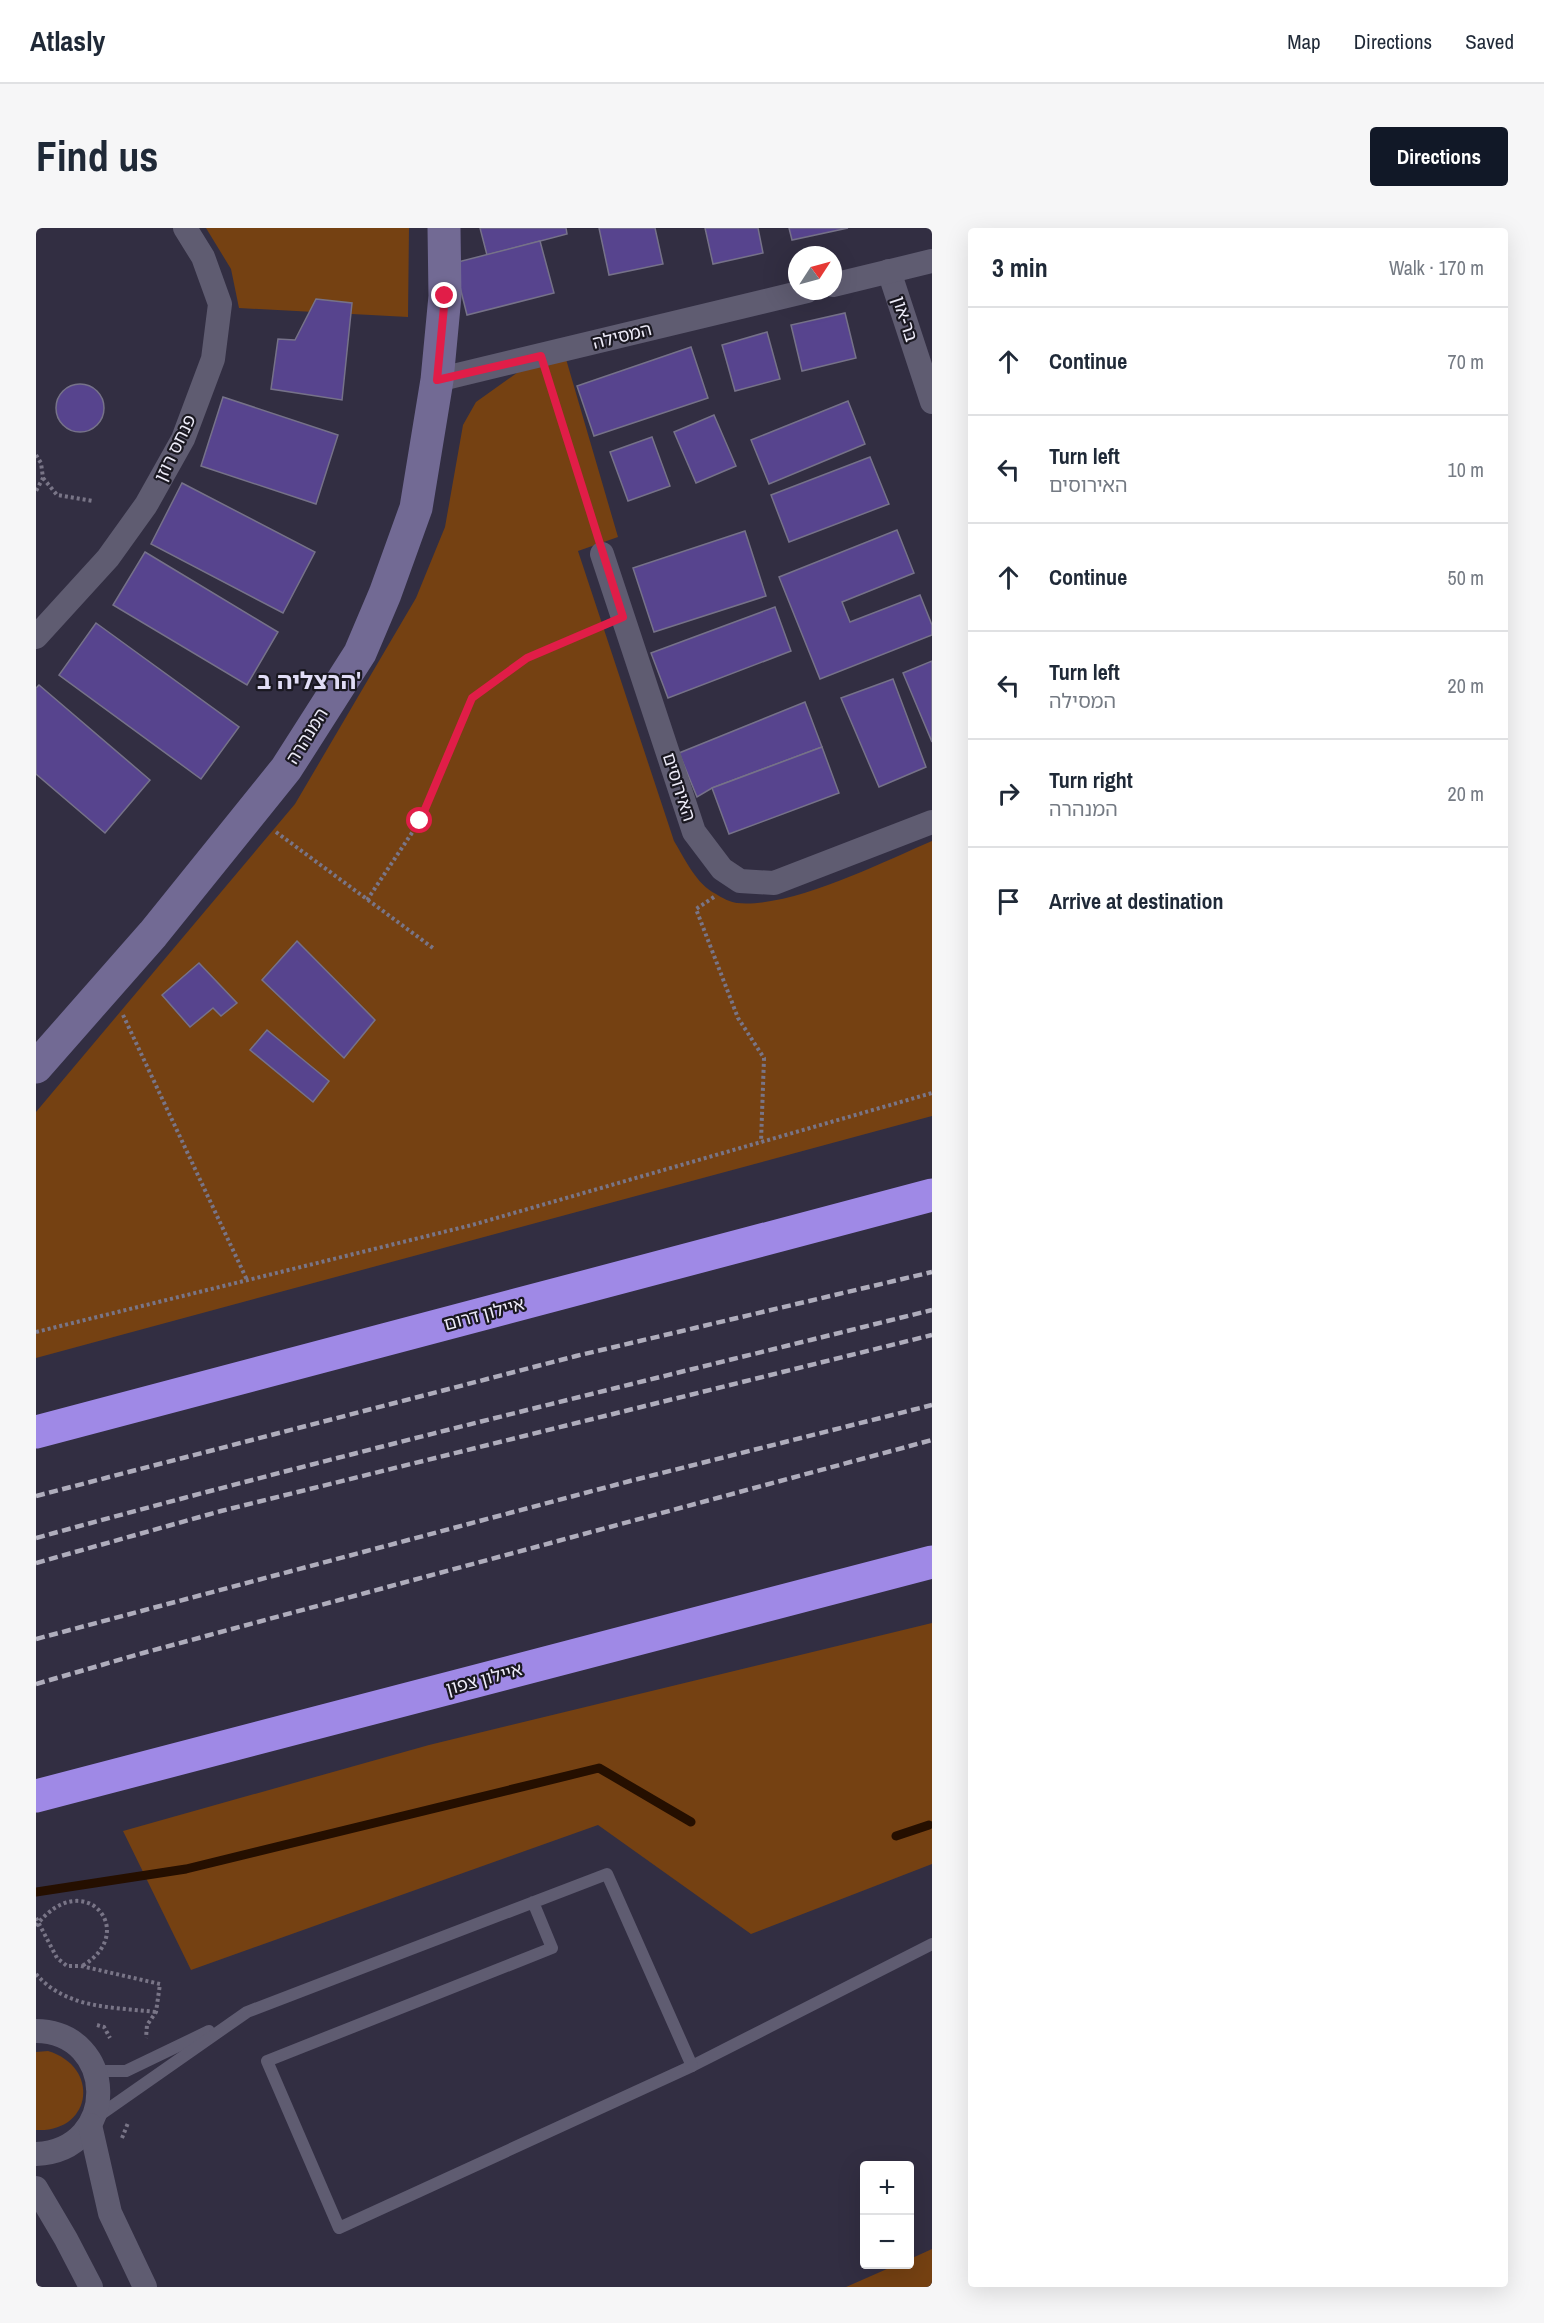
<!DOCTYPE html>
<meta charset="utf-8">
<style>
body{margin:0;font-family:"Archivo Narrow","Noto Sans Hebrew",sans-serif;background:#f6f6f7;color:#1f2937}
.controls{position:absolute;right:18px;bottom:18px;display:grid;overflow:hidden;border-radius:6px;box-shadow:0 6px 24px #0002}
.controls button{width:54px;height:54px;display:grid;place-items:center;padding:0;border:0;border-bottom:2px solid #e0e1e3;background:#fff;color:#1f2937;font:30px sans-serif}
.compass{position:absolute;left:752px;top:18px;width:54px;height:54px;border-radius:50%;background:#fff;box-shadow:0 6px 24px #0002;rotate:54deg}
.stop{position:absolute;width:18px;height:18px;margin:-14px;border:4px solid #e11d48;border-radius:50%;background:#fff}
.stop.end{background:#e11d48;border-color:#fff;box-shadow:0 2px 6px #0008}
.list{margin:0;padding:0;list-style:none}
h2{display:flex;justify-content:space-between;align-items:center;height:78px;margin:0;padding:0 24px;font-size:26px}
h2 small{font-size:20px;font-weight:400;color:#747a83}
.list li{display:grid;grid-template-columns:39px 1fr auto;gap:18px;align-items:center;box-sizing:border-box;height:108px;padding:0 24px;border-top:2px solid #e0e1e3}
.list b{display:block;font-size:22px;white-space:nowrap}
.list p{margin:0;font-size:20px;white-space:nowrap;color:#747a83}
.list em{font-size:20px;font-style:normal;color:#747a83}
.icon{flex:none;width:33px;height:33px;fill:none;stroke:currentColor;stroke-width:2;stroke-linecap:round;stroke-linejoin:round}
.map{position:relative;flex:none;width:896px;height:2059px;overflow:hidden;border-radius:6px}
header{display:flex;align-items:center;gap:36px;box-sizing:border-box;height:84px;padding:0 30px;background:#fff;border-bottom:2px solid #e0e1e3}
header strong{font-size:28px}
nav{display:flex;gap:33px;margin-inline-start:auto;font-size:21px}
.intro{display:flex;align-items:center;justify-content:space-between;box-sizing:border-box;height:144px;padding:0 36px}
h1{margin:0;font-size:42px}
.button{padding:15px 27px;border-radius:6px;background:#111827;color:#fff;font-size:21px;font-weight:700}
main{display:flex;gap:36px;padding:0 36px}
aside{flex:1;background:#fff;border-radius:6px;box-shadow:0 6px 24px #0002}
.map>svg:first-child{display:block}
.green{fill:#754112}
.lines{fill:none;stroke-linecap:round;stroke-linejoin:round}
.stream{stroke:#250f00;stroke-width:9}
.building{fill:#57448e;stroke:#767289;stroke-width:1.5}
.path{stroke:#797587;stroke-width:4;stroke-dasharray:3 3;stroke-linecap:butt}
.lane{stroke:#5f5c71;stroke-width:12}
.street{stroke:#5f5c71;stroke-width:24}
.secondary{stroke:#726a94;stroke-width:33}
.highway{stroke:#9f89e6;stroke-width:33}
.rail{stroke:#afadbc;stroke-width:4.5;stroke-dasharray:9 4.5;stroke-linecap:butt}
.route{stroke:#e11d48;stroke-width:8}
.labels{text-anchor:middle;stroke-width:4.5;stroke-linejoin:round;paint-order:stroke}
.street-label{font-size:18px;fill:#eeecf9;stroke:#1a1821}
.district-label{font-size:24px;font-weight:bold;fill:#e1ddf6;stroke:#1a1821}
</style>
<header>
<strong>Atlasly</strong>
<nav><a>Map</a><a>Directions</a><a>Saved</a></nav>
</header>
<div class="intro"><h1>Find us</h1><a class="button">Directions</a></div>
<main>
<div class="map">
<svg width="896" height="2059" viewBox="0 0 896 2059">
<rect width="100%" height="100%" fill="#322e42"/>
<g class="green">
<path d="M170,0H373L372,89L203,80L195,41Z"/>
<path d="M530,131L582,309L542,323L638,613C649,631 660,656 680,666C686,670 694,674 701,675C757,680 844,635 896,613V888L0,1130V884L259,576L380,370L409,299L427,197L440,174L485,142Z"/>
<path d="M896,1395V1636L715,1706L562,1597L155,1742L87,1603L393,1517Z"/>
<path d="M12,1823C65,1839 56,1905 0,1902V1824Z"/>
<path d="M896,2021V2059H810L860,2037L873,2036L874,2031Z"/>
</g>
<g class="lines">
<g class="stream">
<path d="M860,1608L893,1597"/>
<path d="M0,1664L150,1641L563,1540L655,1594"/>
</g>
</g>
<g class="building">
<path d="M444,0H530L531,6L451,27Z"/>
<path d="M563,0H619L627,36L573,47Z"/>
<path d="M669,0H722L727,25L677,36Z"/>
<path d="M753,0H812L756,12Z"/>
<path d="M504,13L518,65L431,87L418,35Z"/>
<path d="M280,71L316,75L306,172L235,161L242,111L259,112Z"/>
<path d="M809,85L820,130L766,143L755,97Z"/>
<path d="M731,104L744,151L699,163L686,117Z"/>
<path d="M655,119L672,170L558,208L541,158Z"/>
<circle cx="44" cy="180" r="24"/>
<path d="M187,169L302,207L280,276L165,238Z"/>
<path d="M812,173L829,216L733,256L715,212Z"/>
<path d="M678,187L700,238L660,255L638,204Z"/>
<path d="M616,209L634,258L592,273L574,224Z"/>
<path d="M834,229L853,276L753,314L735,267Z"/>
<path d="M146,255L279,324L247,385L115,316Z"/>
<path d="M861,302L878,345L806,374L814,394L884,367L896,397V407L784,451L743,349Z"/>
<path d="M709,303L730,368L618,404L597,340Z"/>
<path d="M109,324L242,404L211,457L77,377Z"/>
<path d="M739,379L755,423L632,470L615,425Z"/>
<path d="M60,395L203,499L165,551L23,447Z"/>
<path d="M896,433V514L867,445Z"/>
<path d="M857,451L890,539L843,559L805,470Z"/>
<path d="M3,457L114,552L69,605L0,546V460Z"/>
<path d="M769,474L786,519L676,560L661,569L643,525Z"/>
<path d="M786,519L803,565L693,606L676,560Z"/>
<path d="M261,713L339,792L308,830L226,752Z"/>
<path d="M163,735L201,775L185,788L177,780L154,799L126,767Z"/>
<path d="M231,802L293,853L277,874L214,822Z"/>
</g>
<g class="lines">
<g class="path">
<path d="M513,152L559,302"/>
<path d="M0,227L5,235L7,250L0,263"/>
<path d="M7,250L21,267L57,273"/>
<path d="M240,604L397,720"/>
<path d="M678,669L660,681L702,790L728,830L725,914"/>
<path d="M331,672L384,593L436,470L491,430L563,399"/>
<path d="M87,787L211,1052"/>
<path d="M0,1104L436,997L896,865"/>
<path d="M0,1690L21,1730L31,1738H45L124,1756L120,1784L111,1797L110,1810"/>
<path d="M0,1698C47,1636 105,1704 46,1738"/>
<path d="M0,1746C30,1781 77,1779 120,1784"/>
<path d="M61,1797L68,1799L74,1810"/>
<path d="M86,1910L92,1895"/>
</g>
<g class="lane">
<path d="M656,1838L896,1716"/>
<path d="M60,1843H90L173,1803"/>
<path d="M58,1891L211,1784L571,1646L656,1838L303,2000L231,1833L516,1720L497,1674"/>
</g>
<g class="street">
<path d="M853,43L896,174"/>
<path d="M797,57L896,33"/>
<path d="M401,152L771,63"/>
<path d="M566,326L658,604L686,641L704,653L738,655L896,594"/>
<path d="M0,409L72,330L110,277L147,211L177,131L184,76L167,29L149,0"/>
<path d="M0,1803C81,1804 85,1922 0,1926"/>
<path d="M54,1897L74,1985L109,2059"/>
<path d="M0,1960L30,2011L55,2059"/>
</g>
<path class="secondary" d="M0,839L117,706L250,541L324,425L349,366L380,280L401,152L409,68L408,0"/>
<g class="highway">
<path d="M0,1204L896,967"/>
<path d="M0,1568L896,1334"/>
</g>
<g class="rail">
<path d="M0,1268L540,1128L896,1044"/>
<path d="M0,1310C297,1228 597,1156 896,1082"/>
<path d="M0,1335L185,1283L896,1107"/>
<path d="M0,1411L594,1253L896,1177"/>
<path d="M0,1456L107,1425L896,1212"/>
</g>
</g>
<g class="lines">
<path class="route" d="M384,593L436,470L491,430L587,389L505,128L401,152L409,68"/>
</g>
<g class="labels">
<g class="street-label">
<text transform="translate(869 91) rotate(72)" y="6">בר-און</text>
<text transform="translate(586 108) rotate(-14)" y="6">המסילה</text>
<text transform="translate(139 220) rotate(-64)" y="6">פנחס רוזן</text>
<text transform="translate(271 508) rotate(-58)" y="6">המנהרה</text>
<text transform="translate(643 559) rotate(72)" y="6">האירוסים</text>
<text transform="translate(448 1086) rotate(-15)" y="6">איילון דרום</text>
<text transform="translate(448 1451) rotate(-15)" y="6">איילון צפון</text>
</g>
<g class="district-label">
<text x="273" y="461">הרצליה ב'</text>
</g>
</g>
</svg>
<div class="controls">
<button>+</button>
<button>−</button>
</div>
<svg class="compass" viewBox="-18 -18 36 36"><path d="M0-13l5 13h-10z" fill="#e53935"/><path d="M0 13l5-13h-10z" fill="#747a83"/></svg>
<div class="stop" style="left:384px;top:593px"></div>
<div class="stop end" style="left:409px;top:68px"></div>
</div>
<aside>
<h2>3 min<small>Walk · 170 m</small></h2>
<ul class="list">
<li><svg class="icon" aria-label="ahead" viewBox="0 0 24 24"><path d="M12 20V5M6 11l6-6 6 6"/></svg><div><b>Continue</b></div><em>70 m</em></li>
<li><svg class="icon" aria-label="left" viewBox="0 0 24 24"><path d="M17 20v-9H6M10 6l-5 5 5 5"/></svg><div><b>Turn left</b><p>האירוסים</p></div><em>10 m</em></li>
<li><svg class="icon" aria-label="ahead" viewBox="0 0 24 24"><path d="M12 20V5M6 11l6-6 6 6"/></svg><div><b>Continue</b></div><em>50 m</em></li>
<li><svg class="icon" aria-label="left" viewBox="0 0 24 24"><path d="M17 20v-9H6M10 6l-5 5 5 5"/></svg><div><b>Turn left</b><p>המסילה</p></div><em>20 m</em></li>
<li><svg class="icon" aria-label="right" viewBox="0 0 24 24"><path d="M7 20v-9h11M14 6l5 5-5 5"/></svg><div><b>Turn right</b><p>המנהרה</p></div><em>20 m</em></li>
<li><svg class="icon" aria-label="arrive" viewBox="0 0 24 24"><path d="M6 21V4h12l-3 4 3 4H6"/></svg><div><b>Arrive at destination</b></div></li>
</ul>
</aside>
</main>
